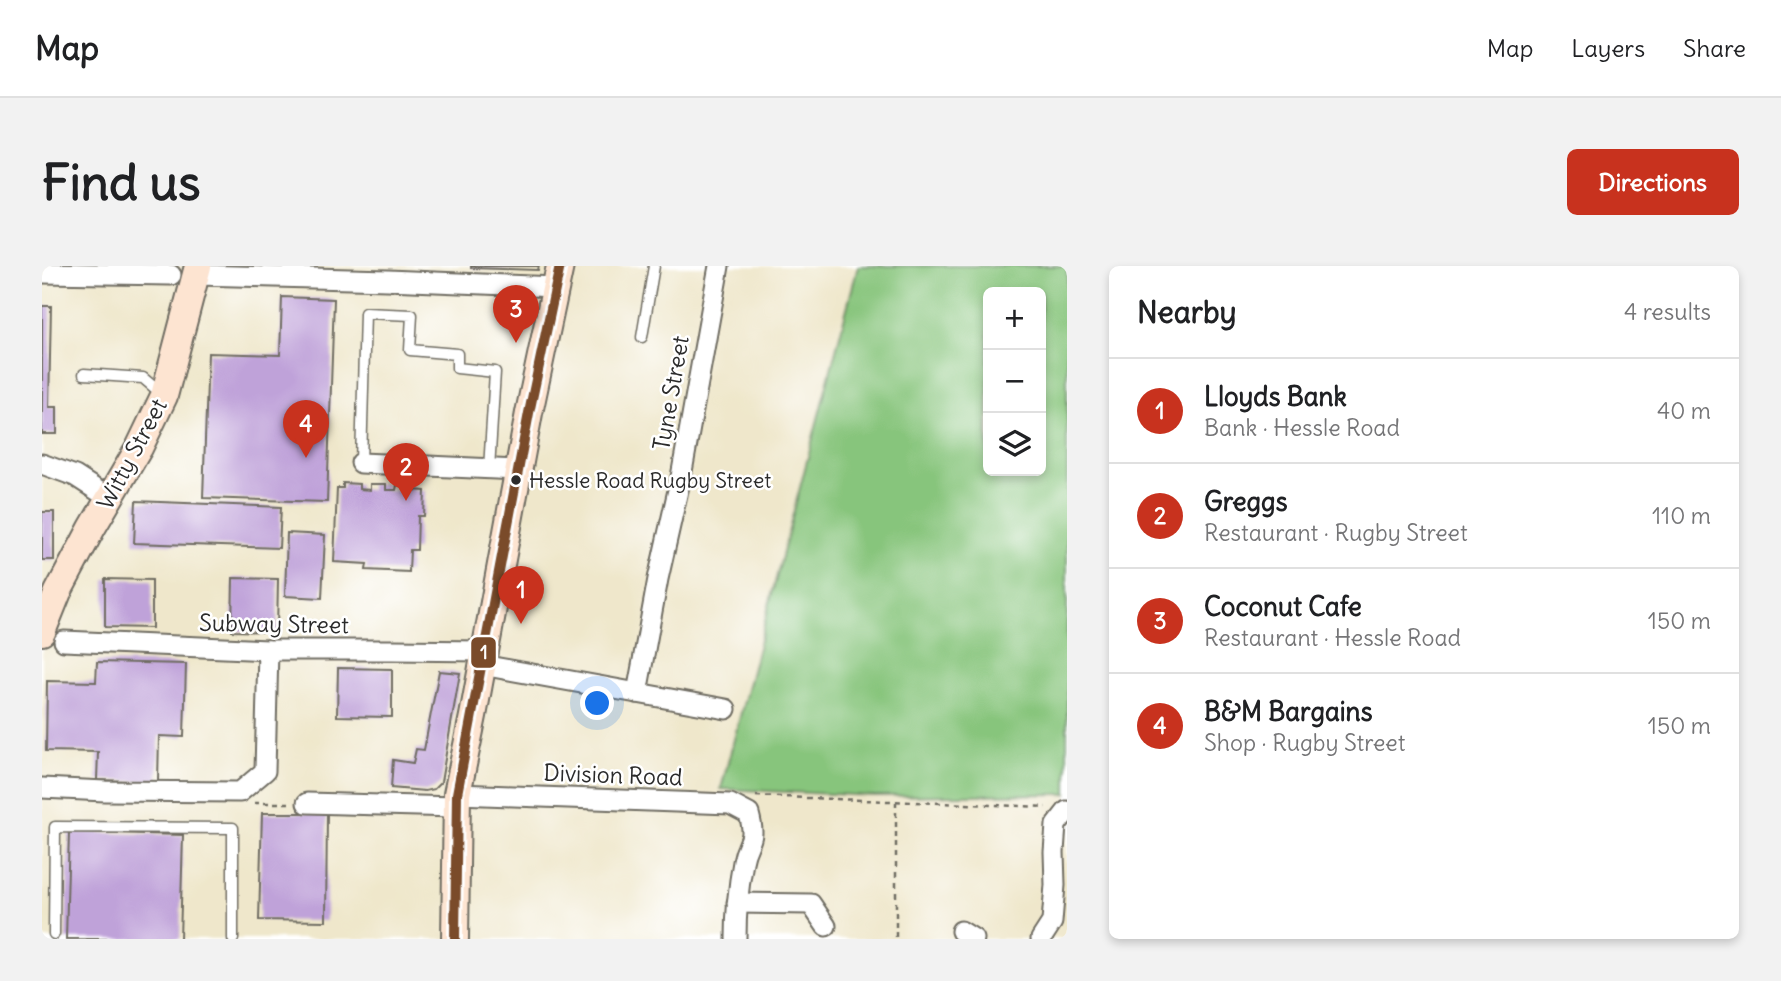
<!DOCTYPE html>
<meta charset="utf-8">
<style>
body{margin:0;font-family:Delius,sans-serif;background:#f2f2f2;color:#202124}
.controls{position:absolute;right:21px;top:21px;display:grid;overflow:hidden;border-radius:10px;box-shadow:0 4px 10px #0003}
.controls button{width:63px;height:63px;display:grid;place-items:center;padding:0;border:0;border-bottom:2px solid #e0e0e0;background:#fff;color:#202124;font:35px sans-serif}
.you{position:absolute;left:556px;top:438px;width:24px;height:24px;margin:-18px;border:5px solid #fff;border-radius:50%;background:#1a73e8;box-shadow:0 0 0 10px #1a73e833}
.badge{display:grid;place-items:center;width:46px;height:46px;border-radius:50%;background:#c8321e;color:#fff;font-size:23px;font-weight:700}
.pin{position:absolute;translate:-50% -58px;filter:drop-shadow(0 2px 4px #0008)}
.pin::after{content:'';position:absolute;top:37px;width:24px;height:21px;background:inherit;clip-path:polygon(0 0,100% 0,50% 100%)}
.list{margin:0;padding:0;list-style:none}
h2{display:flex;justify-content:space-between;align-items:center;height:91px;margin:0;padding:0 28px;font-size:30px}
h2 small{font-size:23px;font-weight:400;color:#757577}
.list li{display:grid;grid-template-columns:46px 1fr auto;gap:21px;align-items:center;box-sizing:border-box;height:105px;padding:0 28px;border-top:2px solid #e0e0e0}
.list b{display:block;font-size:26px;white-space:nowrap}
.list p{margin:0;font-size:23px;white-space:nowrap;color:#757577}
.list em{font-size:23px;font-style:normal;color:#757577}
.icon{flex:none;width:38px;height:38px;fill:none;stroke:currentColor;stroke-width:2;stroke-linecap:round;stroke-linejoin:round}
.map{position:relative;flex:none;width:1025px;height:673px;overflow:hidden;border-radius:10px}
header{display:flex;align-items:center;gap:42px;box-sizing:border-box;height:98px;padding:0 35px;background:#fff;border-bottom:2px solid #e0e0e0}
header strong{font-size:33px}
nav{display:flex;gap:38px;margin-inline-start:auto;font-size:24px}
.intro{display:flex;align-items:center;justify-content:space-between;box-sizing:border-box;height:168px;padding:0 42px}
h1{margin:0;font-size:49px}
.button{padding:18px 32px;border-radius:10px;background:#c8321e;color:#fff;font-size:24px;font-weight:700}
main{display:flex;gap:42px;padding:0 42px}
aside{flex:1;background:#fff;border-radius:10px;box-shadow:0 4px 10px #0003}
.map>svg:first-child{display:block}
.green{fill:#87c57c;stroke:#597854;stroke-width:2;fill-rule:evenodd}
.building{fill:#bfa2d9}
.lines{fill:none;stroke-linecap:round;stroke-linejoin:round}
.lane-casing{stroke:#706d63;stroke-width:13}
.street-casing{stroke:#706d63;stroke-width:23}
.secondary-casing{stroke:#706d63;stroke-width:30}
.path{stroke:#706d63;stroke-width:2.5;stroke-dasharray:5 5;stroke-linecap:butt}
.lane{stroke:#fff;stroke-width:10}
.street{stroke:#fff;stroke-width:19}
.secondary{stroke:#fde4d1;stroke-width:26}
.bus-1-casing{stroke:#fff;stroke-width:16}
.bus-1{stroke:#7a4b2a;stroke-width:10}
.bus-dot{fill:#2b2b2b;stroke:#fff;stroke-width:2.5}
.labels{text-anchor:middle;stroke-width:5;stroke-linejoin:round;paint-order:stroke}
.bus-label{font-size:21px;fill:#2b2b2b;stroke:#fff;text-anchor:start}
.street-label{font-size:23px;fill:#2b2b2b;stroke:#fff}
.line-badge{stroke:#fff;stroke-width:2.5}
.badge-label{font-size:19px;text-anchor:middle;font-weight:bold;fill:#fff}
</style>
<header>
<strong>Map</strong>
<nav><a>Map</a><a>Layers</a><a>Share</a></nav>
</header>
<div class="intro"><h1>Find us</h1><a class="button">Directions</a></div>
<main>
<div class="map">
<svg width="1025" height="673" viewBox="0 0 1025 673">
<rect width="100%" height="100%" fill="#fff"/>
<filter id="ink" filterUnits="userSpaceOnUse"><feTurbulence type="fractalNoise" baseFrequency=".0143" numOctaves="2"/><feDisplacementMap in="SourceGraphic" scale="14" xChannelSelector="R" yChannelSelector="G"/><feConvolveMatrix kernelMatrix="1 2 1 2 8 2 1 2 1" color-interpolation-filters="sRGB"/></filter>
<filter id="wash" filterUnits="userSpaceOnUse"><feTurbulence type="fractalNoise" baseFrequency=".00686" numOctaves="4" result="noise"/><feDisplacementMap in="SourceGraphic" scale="28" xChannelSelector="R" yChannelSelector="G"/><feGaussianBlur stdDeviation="1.57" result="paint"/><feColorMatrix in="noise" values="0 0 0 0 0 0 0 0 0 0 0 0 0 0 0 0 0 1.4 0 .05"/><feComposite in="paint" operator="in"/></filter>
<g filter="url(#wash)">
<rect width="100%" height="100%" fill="#efe7cb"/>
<path class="green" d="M816,0H1025V528L833,530L679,523ZM946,26H999V205H946Z"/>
<g id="blocks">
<g class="building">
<path d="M429,0H497L496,4L429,2Z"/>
<path d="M240,31L292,33L285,236L161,232L166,87L238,89Z"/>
<path d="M0,40H9L7,141H15V168H0Z"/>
<path d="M301,217L317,218V223L328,224V218H344V224H354L355,219H371V224L383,225L382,250H376L375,284H368L367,306L324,304L325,298L292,296L295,222H301Z"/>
<path d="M94,235L239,241L237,282L92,277Z"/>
<rect x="0" y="246" width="12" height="48"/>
<path d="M245,267L283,269L280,332L243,330Z"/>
<path d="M191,312L236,313L235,366L190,365Z"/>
<path d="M63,313L110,314V362L63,361Z"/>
<path d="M55,396L144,398L142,471L117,470L116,516L55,514L56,486L4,485L5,415L54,416Z"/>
<path d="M296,402L350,403V451L295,450Z"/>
<path d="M397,405L418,407L399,516L392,523L383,525L349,522L351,494L371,497L374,483L382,484Z"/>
<path d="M220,547H285L284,655L217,654Z"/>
<path d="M27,566L141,569L138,673H24Z"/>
</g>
</g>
</g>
<g filter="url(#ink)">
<use href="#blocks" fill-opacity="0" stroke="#706d63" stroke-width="2"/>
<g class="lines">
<g class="lane-casing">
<g id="lane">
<path d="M600,71L612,0"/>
<path d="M42,108L101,112L120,128"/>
<path d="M319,197L323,47L370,49L368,84L415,88V102L453,106L447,203"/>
<path d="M12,668L13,561L191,562V673"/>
</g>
</g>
<g class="street-casing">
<g id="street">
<path d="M0,7L129,9"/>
<path d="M155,9L346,14L514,21"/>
<path d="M319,197L477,204"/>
<path d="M0,198L33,210L67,232"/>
<path d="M22,375L226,384H350L442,385"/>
<path d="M440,399L684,443"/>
<path d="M595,427L616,313L639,211L677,0"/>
<path d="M0,522L63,525L198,526L223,505L226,384"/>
<path d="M415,528L688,538L707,548C715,577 705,573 701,596C696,622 694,647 694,673"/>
<path d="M265,537L414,541"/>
<path d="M695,637L769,638L784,660"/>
<path d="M919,665L932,673"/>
<path d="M999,673L1010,656L1013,619L1012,586L1014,559L1025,545"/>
</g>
</g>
<g class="secondary-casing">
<g id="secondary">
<path d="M0,366L16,326L50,262L97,182L122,130L156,0"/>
<path d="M413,673L415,528L431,450L487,147L518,0"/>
</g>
</g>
<g class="path">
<path d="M714,530L1004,541"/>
<path d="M854,536V673"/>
<path d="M212,537H247"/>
</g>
<use href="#lane" class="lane"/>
<use href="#street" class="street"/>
<use href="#secondary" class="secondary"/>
<g class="bus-1-casing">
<path id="bus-1" d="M413,673L415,528L487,147L518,0"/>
</g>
<use href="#bus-1" class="bus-1"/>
</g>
</g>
<circle class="bus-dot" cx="474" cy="214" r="6"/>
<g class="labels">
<g class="bus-label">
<text x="487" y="222">Hessle Road Rugby Street</text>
</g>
<g class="street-label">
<text transform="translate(629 127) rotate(-80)" y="8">Tyne Street</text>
<text transform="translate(90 188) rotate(-62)" y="8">Witty Street</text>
<text transform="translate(232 358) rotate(1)" y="8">Subway Street</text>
<text transform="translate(571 509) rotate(2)" y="8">Division Road</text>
</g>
</g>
<rect class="line-badge" x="428" y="370" width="27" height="33" rx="7" fill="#7a4b2a"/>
<g class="badge-label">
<text x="442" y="393">1</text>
</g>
</svg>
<div class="controls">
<button>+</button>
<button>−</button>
<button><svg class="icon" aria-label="layers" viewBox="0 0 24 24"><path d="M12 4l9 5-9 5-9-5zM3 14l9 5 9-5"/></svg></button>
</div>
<div class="you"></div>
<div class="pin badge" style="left:479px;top:358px">1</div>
<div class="pin badge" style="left:364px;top:235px">2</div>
<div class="pin badge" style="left:474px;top:77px">3</div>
<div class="pin badge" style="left:264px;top:192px">4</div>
</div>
<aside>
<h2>Nearby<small>4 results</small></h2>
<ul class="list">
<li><span class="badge">1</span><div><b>Lloyds Bank</b><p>Bank · Hessle Road</p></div><em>40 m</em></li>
<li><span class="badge">2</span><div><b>Greggs</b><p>Restaurant · Rugby Street</p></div><em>110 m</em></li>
<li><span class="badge">3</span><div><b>Coconut Cafe</b><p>Restaurant · Hessle Road</p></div><em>150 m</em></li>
<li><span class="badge">4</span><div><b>B&amp;M Bargains</b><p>Shop · Rugby Street</p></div><em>150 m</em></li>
</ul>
</aside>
</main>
